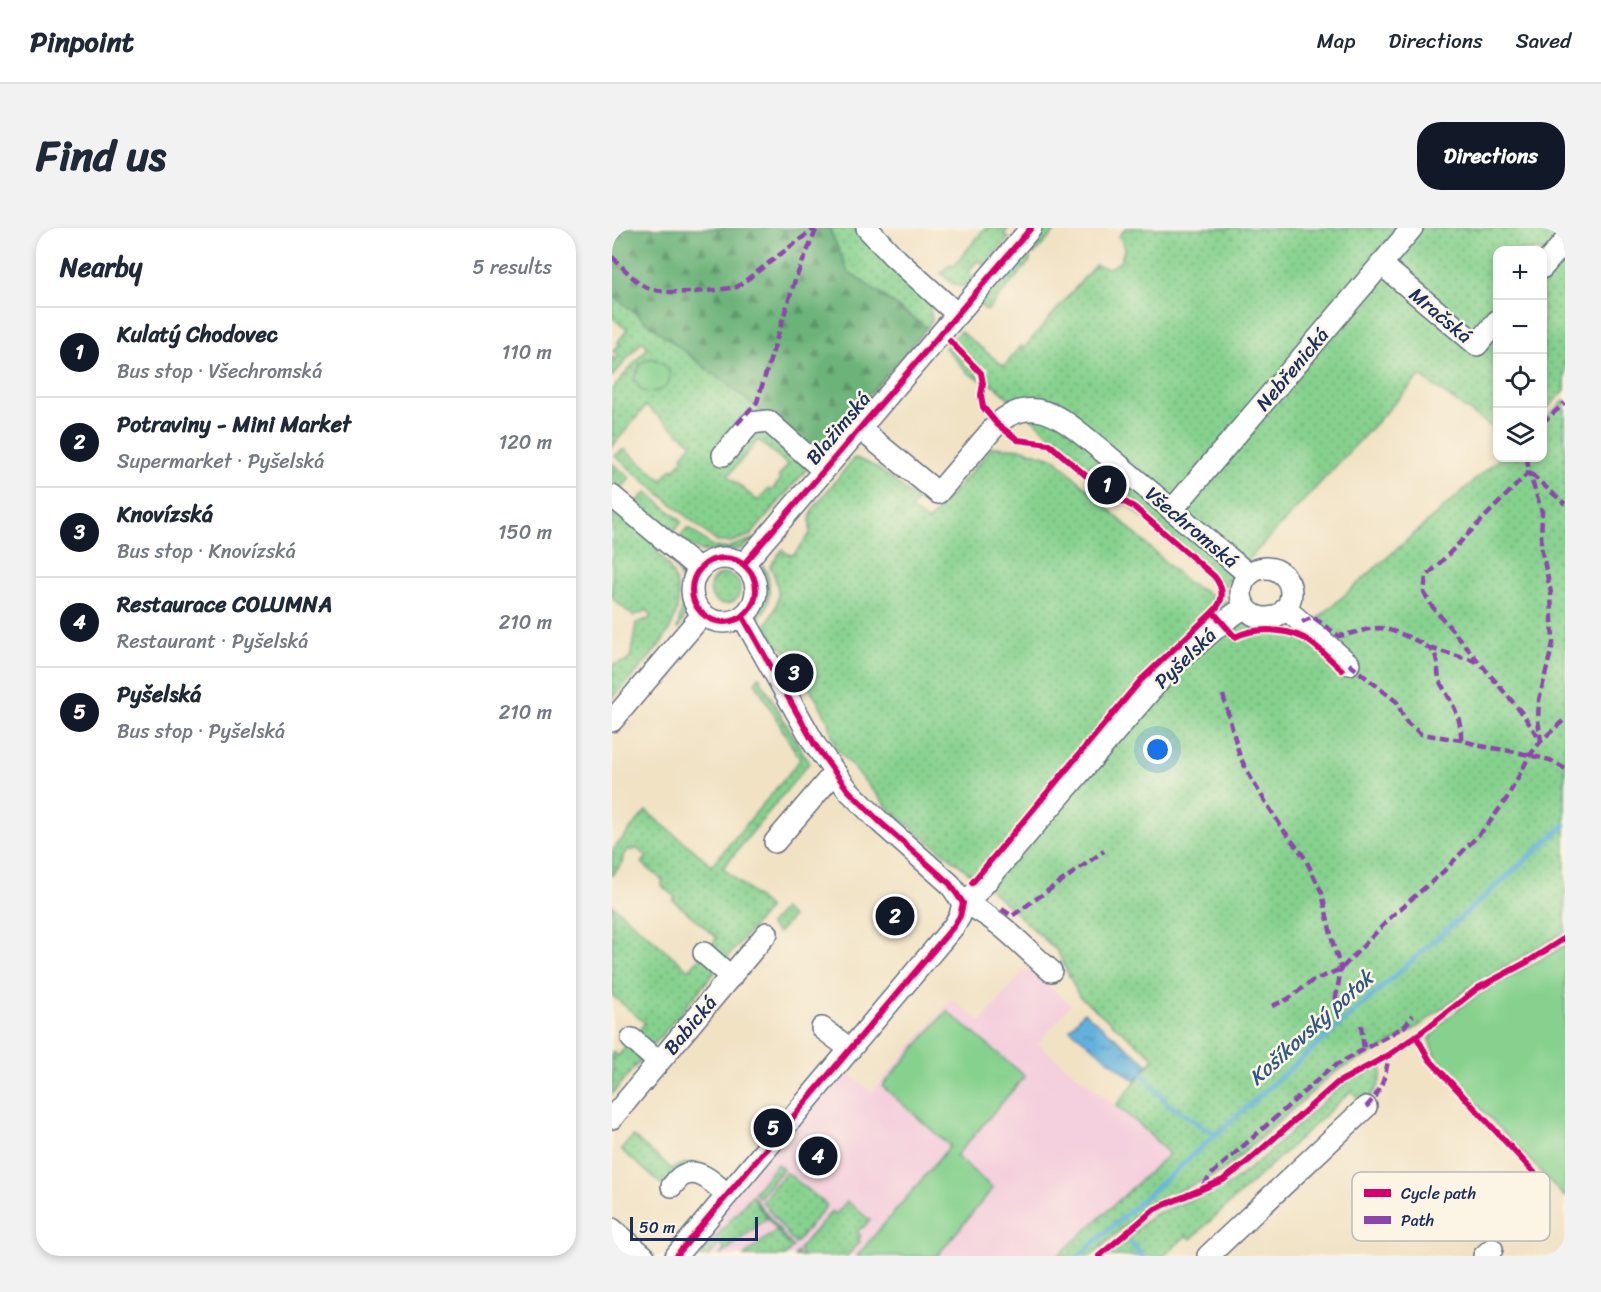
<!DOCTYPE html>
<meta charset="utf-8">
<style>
body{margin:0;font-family:Sriracha,sans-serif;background:#f2f2f3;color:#1f2937}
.controls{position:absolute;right:18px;top:18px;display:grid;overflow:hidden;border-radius:12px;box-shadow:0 3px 9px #0003}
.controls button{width:54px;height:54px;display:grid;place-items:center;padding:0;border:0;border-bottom:2px solid #e0e1e3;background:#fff;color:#1f2937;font:30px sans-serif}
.scale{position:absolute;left:18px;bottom:15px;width:128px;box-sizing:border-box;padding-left:6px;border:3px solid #1b2f5e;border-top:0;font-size:16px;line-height:21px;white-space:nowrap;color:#1b2f5e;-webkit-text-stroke:4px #fcf5e5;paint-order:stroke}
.you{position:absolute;left:546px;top:522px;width:21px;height:21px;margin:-15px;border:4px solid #fff;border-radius:50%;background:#1a73e8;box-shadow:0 0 0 9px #1a73e833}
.badge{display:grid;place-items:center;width:39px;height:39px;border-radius:50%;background:#111827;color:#fff;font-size:20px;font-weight:700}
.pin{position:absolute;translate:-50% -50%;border:3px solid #fff;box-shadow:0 2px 6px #0006}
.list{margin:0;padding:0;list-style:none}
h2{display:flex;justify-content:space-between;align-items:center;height:78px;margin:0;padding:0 24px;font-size:26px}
h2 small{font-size:20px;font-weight:400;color:#747a83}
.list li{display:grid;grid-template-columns:39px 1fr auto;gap:18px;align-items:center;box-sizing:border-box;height:90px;padding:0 24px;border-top:2px solid #e0e1e3}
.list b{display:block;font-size:22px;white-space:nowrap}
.list p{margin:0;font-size:20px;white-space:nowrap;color:#747a83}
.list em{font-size:20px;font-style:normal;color:#747a83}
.icon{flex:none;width:33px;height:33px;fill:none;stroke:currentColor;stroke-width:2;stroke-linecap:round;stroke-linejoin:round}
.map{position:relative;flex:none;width:953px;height:1028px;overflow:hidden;border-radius:24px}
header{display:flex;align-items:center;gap:36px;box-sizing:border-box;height:84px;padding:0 30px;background:#fff;border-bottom:2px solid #e0e1e3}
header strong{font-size:28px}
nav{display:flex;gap:33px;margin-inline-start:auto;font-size:21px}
.intro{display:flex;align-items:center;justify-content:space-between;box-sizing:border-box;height:144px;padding:0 36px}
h1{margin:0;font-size:42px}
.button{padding:15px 27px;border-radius:24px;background:#111827;color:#fff;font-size:21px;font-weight:700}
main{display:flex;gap:36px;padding:0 36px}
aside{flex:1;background:#fff;border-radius:24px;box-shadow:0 3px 9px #0003}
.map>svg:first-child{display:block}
.built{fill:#f4cfdd}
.grass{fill:url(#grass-dots);stroke:#508076;stroke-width:1.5;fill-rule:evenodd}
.forest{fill:url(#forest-firs);stroke:#44716c;stroke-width:1.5}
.park{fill:#86d18e;stroke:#508076;stroke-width:1.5}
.water{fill:url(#water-ripples);stroke:#3e709d;stroke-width:1.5}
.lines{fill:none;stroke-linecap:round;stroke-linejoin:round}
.stream{stroke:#62b1dc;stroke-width:5}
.minor-casing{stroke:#666e82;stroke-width:24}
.minor{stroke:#fff;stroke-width:21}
.quiet{stroke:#8e44ad;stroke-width:4.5;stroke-dasharray:9 4.5;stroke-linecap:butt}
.cycleway-casing{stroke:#fcf5e5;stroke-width:10}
.cycleway{stroke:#d6006c;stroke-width:6}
.labels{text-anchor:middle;stroke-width:5;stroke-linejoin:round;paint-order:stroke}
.street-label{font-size:20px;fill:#1b2f5e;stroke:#fcf5e5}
.water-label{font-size:21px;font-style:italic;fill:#305684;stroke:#fcf5e5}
.key{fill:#fcf5e5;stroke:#b8babc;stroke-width:1.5}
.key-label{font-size:16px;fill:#1b2f5e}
</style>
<header>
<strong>Pinpoint</strong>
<nav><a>Map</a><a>Directions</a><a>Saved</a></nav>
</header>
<div class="intro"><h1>Find us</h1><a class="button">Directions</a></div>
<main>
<aside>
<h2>Nearby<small>5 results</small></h2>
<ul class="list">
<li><span class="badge">1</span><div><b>Kulatý Chodovec</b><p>Bus stop · Všechromská</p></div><em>110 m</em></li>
<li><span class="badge">2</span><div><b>Potraviny - Mini Market</b><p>Supermarket · Pyšelská</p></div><em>120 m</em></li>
<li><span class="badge">3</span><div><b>Knovízská</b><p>Bus stop · Knovízská</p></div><em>150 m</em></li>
<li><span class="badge">4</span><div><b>Restaurace COLUMNA</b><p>Restaurant · Pyšelská</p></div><em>210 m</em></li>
<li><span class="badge">5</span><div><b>Pyšelská</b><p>Bus stop · Pyšelská</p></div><em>210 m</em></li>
</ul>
</aside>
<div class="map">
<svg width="953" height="1028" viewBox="0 0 953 1028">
<defs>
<pattern id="grass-dots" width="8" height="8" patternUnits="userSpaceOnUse" patternTransform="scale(1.5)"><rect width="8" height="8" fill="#86d18e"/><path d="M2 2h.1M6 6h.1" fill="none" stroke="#6daa77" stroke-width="1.8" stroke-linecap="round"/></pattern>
<pattern id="forest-firs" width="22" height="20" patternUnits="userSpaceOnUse" patternTransform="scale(1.5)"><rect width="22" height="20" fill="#6cb379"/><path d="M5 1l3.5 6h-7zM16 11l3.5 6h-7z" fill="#589266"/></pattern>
<pattern id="water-ripples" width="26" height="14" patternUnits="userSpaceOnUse" patternTransform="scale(1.5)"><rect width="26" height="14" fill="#62b1dc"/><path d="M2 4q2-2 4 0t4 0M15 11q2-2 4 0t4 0" fill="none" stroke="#5090b6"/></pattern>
</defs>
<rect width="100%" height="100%" fill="#fcf5e5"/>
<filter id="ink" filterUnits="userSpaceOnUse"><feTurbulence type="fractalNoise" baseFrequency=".0167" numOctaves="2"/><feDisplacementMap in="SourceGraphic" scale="12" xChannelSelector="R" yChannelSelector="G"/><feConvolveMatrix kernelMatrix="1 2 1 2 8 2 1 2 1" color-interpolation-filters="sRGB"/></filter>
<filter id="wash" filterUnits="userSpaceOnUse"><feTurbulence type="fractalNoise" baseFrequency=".008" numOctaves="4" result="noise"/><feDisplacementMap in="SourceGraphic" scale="24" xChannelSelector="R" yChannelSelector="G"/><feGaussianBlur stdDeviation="1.35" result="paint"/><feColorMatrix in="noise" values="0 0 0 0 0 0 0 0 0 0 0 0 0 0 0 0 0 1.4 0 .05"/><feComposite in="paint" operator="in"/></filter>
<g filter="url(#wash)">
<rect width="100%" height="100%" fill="#f1e2c4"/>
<path class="built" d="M414,740L459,776L426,816L528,897L557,926L446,1028H54L220,833L260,864L340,771L369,794Z"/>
<g class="grass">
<path d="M217,0H243L252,12L321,76L318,80L320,92L315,100L236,43Z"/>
<path d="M373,0H397L392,6L397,10L373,38L366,32L356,44L363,51L358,56L350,59L338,54L329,45L338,36L341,39Z"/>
<path d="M429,0H446L422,26L419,24L425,17L419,11Z"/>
<path d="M514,0H953V162L931,185L930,22H885V203L808,148L610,360L383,158L357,146L333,120L348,103L392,138L409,118L412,120L483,37L497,40L508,34L513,20L507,8Z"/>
<path d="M409,22L418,29V33L375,83L365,75Z"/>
<path d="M0,67L149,183L144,199L154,197L198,237L139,307L119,314H105L3,228L12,221L50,252L60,240L62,242L72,230L70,228L80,216L34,178L0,219V161L36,119L30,113L0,149V129L3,131L6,127L1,123L8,116L6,114L15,102L0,89ZM146,212L176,237L166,249L169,251L159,263L156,261L146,273L116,248Z"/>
<path d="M953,172V704L864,755L807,798L770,821L730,840L718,848L610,944L539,975L479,1028H446L557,926L528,897L504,878L542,830L467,768L445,723L380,663L280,584L224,520L215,490L179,427L165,416L153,398C169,376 170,362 158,338L170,322L178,327L182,326L198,306V291L201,281L242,230C267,236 286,257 305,273L299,281L316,294L380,219L411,221L443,231L577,356L685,409L888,230H930L931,192Z"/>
<path d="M0,235L17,249V252L9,261L0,253Z"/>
<path d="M35,264L68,292L69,295L61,304L25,274Z"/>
<path d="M0,278L48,320L45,324C99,381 38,427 0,471V437L15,433L19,427L24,395L39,390L36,382L21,388L0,370Z"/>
<path d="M74,301H78L101,319L115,320L144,310C130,322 128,322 110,323C88,325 85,323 67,309Z"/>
<path d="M55,326C71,340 72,346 74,367C76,382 74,390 65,402C72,370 78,356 55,326Z"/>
<path d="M151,338C161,351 159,382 145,391L149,373Z"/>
<circle cx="113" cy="361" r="15"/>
<path d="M147,449L197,535L111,640L156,679V681L0,866V824L6,828L33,795L0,767V677L77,742L105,710L61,672L63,669L49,657L51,653L30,635L35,629L24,620L20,623L17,621L10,630L12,633L0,648V623L34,583L100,637L188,532L143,454Z"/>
<path d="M171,681L180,689L166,705L157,697Z"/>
<path d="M769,835C772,852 763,864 752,876L739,863L579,1011L575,1007L552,1028H495L541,987L618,956L652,929L727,859L739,850Z"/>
<path d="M21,908L60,941L70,936L86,935L52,958L9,922Z"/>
<path d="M165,936L171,941L147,970L142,964Z"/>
<path d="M174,944L215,977L183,1016L150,973Z"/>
<path d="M140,967L181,1019L173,1028H132L164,1002L178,1019L143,974L155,990L108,1028L113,1020L107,1016L97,1028H88Z"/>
<path d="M235,973L258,992L251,1000L250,999L245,1004L249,1008L246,1011L248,1013L235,1028H182L185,1024L188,1028L190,1026L187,1021L220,983L224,986Z"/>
</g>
<path class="forest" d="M0,0H217L236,43L315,100L203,230L149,183L0,67Z"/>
<g class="park">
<path d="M39,130C69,139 61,169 30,163L22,151L29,135Z"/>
<path d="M953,717V969L861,872L822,827L817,811L829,796L859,771Z"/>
<path d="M335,783L413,848L344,928L381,960L325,1028H245L338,918L270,858Z"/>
</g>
<path class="water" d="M472,784L536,836L523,853L458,801Z"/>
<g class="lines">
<g class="stream">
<path d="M530,845L556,876L603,906"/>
<path d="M519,1015L530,1028"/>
<path d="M467,1028L953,597"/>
</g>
</g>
</g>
<g filter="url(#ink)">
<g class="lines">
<g class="minor-casing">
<g id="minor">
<path d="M255,0L281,28L345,86"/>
<path d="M769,36L865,117L885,93"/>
<path d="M930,40L953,13"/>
<path d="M247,200L326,265L385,196C424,162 455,195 488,221L636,346"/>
<path d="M111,227L139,195L156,193L211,242"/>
<path d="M0,268L87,341"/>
<path d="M560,282L800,0"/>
<circle cx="112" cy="362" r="32"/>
<path d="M132,336L419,0"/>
<circle cx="654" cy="365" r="25"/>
<path d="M674,381L737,436"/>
<path d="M131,389L203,517L236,562L268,594L338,656L351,675"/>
<path d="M0,493L90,387"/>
<path d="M163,614L223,544"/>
<path d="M351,675C385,688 412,720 439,743"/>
<path d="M92,725L119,749"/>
<path d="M210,800L238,821"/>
<path d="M20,811L46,834"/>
<path d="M0,890L155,705"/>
<path d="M60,958C63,955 66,950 70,948C87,938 104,957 115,967"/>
<path d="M0,1001L32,1028"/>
<path d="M64,1028L342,698L348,688L351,675L367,662L559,439L611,394L633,379"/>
<path d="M596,1028L754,879"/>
<path d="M872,1028L880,1021"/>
</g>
</g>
<use href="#minor" class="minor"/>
<g class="quiet">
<path d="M0,29C9,37 25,56 36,60C59,68 101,63 125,59L203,0"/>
<path d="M930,195L953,175"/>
<path d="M125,196L145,174L183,52L205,0"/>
<path d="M915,230L917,244L814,349L812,364L819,377L910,485L929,513L926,492L927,472L941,415L939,365L929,319L930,284L917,244"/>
<path d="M919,246L953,276"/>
<path d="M690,394L701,389L727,408C740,406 755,400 768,400C780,401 815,415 822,425C828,435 824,446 829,456C840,475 850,489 849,512"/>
<path d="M817,420L866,434"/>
<path d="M737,436L785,474L793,493L809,506L849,512L869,518L904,524L938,532L953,541"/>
<path d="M611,467L628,529L641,554L670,600L693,630L710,665L721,716L729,741L723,774"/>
<path d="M390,681L400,688L492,623"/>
<path d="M660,778L676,771L700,753L729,741L780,688L832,643L875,598L895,570L918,527L929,513L953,491"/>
<path d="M749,797L752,821"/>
<path d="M754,879C771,861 773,850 777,827"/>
<path d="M591,957L601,945L719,840L793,798L801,787"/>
</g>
<g class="cycleway-casing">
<g id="cycleway">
<path d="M338,113L369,145L371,156L369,167L371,179L385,196L406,212L437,216L493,264L522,279L602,348C612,360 613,372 601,384L623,409C633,404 644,402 655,402C695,403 702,417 730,442"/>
<circle cx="112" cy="362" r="32"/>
<path d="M132,336L419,0"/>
<path d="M360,655L529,452L601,384"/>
<path d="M804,808L817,831L930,953"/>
<path d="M64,1028L342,698L348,688L351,675L338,656L268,594L236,562L203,517L131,389"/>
<path d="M487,1028L543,981L611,952L634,935L725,855L777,827L811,803L866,760L917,733L953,710"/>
</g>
</g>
<use href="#cycleway" class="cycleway"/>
</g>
</g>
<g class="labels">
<g class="street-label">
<text transform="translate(829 87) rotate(40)" y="7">Mračská</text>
<text transform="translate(680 141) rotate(-50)" y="7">Nebřenická</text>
<text transform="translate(226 200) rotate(-50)" y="7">Blažimská</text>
<text transform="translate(580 299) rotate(40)" y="7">Všechromská</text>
<text transform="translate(573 430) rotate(-44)" y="7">Pyšelská</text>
<text transform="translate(78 797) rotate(-50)" y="7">Babická</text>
</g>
<g class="water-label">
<text transform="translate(699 800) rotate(-42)" y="7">Košíkovský potok</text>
</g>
</g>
<rect x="740" y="944" width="198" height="69" rx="9" class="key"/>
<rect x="752" y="961" width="27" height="8" fill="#d6006c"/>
<rect x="752" y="988" width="27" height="8" fill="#8e44ad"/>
<g class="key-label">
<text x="789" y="971">Cycle path</text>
<text x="789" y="998">Path</text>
</g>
</svg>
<div class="controls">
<button>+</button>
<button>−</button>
<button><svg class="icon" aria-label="locate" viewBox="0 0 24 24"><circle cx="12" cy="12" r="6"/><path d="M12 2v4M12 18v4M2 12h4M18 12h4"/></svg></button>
<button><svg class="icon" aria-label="layers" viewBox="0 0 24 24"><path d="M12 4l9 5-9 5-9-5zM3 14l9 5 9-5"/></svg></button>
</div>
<div class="scale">50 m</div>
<div class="you"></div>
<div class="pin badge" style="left:495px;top:257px">1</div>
<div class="pin badge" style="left:283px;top:688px">2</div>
<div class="pin badge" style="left:182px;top:445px">3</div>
<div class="pin badge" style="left:206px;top:928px">4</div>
<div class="pin badge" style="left:161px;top:900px">5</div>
</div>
</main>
